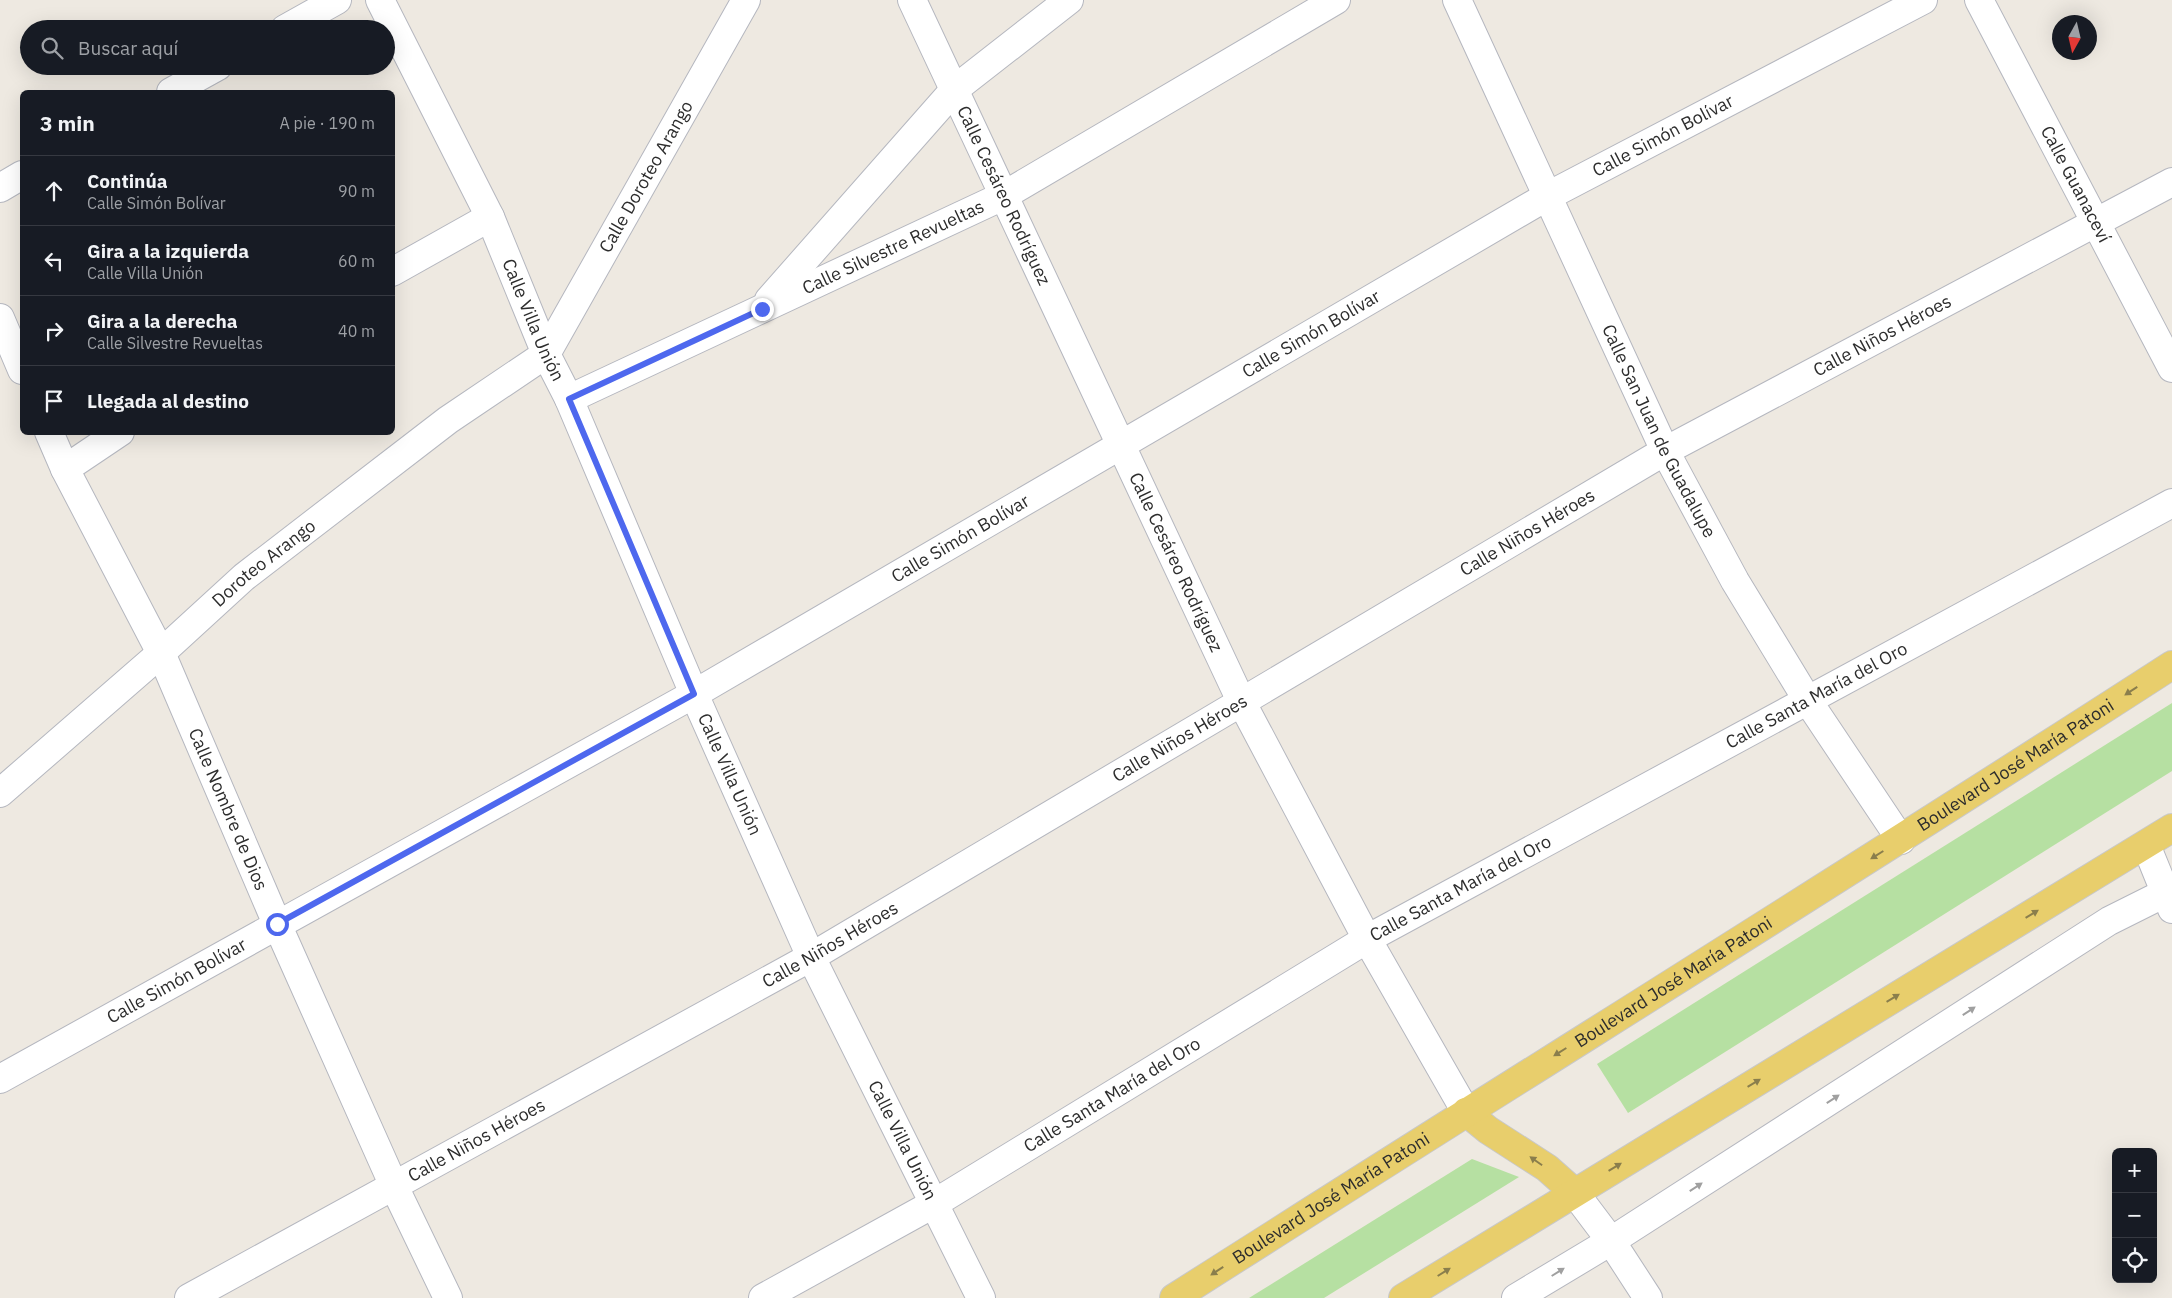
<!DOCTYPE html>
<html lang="es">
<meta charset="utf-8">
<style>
body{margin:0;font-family:"IBM Plex Sans",sans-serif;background:#20242c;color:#f1f3f6}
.controls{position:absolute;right:15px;bottom:15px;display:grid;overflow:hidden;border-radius:8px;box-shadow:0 5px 20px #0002}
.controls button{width:45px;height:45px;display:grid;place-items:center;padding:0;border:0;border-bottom:1px solid #363941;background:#171b24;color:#f1f3f6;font:25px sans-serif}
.compass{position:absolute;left:2052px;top:15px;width:45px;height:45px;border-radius:50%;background:#171b24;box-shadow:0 5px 20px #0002;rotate:188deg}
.stop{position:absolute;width:15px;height:15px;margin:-11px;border:4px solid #4e68ee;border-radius:50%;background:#fff}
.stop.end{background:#4e68ee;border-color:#fff;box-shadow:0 1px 5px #0008}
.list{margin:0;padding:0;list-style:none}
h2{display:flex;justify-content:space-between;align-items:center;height:65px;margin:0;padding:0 20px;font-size:21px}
h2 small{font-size:16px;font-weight:400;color:#9ea1a6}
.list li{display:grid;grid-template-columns:32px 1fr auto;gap:15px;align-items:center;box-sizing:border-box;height:70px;padding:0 20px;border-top:1px solid #363941}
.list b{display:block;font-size:19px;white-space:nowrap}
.list p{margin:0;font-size:16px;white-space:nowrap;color:#9ea1a6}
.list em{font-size:16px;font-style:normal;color:#9ea1a6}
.icon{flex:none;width:28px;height:28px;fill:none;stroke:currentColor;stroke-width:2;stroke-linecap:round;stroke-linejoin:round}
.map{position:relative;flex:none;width:2172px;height:1298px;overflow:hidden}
.search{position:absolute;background:#171b24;box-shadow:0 5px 20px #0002;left:20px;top:20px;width:375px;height:55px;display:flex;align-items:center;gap:12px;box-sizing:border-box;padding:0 18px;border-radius:28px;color:#9ea1a6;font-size:19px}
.panel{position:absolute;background:#171b24;box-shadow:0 5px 20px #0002;left:20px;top:90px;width:375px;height:345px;border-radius:8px}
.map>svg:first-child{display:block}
.green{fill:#b6e0a2}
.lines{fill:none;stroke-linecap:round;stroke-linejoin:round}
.minor-casing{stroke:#b5b7bf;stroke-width:30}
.major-casing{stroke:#c8c8c8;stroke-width:30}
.minor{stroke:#fff;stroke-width:28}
.major{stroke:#e8ce6c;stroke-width:28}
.oneway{fill:#8a7e4c}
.oneway2{fill:#a0a0a0}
.route{stroke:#4e68ee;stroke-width:6}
.labels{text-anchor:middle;stroke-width:4.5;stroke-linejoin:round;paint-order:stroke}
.street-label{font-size:18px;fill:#2d2d2d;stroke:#fff}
</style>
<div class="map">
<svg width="2172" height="1298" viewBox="0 0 2172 1298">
<rect width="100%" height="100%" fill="#eee9e1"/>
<g class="green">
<path d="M2172,703V771L1628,1113L1597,1064Z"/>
<path d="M1472,1159L1519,1177L1324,1298H1249Z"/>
</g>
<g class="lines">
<g class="minor-casing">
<g id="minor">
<path id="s1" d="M380,0L490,217L546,354L569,399L694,694L811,957L981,1298"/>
<path id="s2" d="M912,0L1241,701L1367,939L1466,1112"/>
<path id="s3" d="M1457,0L1665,451L1735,581L1808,701L1901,840"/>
<path id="s4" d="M1979,0L2172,368"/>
<path d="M285,29L337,0"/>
<path d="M171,92L218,66"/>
<path d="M0,188L22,175"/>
<path d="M392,272L490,217"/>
<path d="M769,300L955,89L1069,0"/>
<path d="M0,318L22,370"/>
<path id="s5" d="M569,399L1003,196L1336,0"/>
<path id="s6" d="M49,432L65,469L161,653L277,924L393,1184L448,1298"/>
<path d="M65,469L120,432"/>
<path id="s7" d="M0,793L161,653L244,577L448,420L546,354L746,0"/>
<path d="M2146,845L2172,909"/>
<path id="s8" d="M0,1079L694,694L1546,197L1923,0"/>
<path d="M1574,1192L1611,1241L1648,1298"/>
<path id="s9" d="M189,1298L811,957L1665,451L2172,182"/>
<path id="s10" d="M763,1298L935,1203L1367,939L2172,503"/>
<path d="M1516,1298L1611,1241L2109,921L2165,893"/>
</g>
</g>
<g class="major-casing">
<g id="major">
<path d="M1466,1112L1488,1130L1547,1168L1574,1192"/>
<path id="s11" d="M1174,1298C1506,1086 1841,879 2172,665"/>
<path d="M1403,1298L2172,828"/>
</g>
</g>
<use href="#minor" class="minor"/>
<use href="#major" class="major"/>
</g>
<defs><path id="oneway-solid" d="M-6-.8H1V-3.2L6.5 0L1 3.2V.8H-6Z" transform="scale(1.25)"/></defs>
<g class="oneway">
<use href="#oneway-solid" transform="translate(2131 691) rotate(147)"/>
<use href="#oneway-solid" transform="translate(1877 855) rotate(148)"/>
<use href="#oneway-solid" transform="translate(2032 914) rotate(-31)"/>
<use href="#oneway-solid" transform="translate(1893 998) rotate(-31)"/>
<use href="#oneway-solid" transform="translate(1560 1052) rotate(148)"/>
<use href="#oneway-solid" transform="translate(1754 1083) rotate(-31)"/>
<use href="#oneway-solid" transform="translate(1536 1161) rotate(-145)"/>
<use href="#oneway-solid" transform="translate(1615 1167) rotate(-31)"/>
<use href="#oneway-solid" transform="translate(1217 1271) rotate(147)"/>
<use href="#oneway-solid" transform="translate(1444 1272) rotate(-32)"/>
</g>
<g class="oneway2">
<use href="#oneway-solid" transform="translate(1969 1011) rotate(-33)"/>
<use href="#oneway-solid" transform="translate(1833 1099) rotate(-33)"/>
<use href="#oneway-solid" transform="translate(1696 1187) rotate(-33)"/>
<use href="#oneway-solid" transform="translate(1558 1272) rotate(-32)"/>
</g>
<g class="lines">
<path class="route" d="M277,924L694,694L569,399L762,309"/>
</g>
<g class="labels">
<g class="street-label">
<text dy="6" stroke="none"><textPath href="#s8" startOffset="1912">Calle Simón Bolívar</textPath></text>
<text dy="6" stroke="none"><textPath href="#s7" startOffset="905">Calle Doroteo Arango</textPath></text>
<text dy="6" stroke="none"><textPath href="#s4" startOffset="208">Calle Guanaceví</textPath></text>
<text dy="6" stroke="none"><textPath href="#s2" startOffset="216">Calle Cesáreo Rodríguez</textPath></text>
<text dy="6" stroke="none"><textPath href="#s5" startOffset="358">Calle Silvestre Revueltas</textPath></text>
<text dy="6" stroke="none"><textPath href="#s1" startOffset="355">Calle Villa Unión</textPath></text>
<text dy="6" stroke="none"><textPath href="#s8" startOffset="1508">Calle Simón Bolívar</textPath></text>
<text dy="6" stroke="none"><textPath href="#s9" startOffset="1948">Calle Niños Héroes</textPath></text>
<text dy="6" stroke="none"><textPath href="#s3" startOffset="476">Calle San Juan de Guadalupe</textPath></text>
<text dy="6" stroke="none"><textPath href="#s9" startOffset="1542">Calle Niños Héroes</textPath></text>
<text dy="6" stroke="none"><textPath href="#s8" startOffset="1102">Calle Simón Bolívar</textPath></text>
<text dy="6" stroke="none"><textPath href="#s7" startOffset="350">Doroteo Arango</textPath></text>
<text dy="6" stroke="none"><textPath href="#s2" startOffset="621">Calle Cesáreo Rodríguez</textPath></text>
<text dy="6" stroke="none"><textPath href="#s10" startOffset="1214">Calle Santa María del Oro</textPath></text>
<text dy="6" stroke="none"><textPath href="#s9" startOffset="1138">Calle Niños Héroes</textPath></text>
<text dy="6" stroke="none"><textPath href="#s11" startOffset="996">Boulevard José María Patoni</textPath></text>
<text dy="6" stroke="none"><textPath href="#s1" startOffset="850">Calle Villa Unión</textPath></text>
<text dy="6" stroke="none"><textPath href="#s6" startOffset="418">Calle Nombre de Dios</textPath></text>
<text dy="6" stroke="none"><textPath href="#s10" startOffset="809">Calle Santa María del Oro</textPath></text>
<text dy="6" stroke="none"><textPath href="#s9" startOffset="732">Calle Niños Héroes</textPath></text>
<text dy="6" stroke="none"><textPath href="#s8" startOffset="202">Calle Simón Bolívar</textPath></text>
<text dy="6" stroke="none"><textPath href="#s11" startOffset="591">Boulevard José María Patoni</textPath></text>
<text dy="6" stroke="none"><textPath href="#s10" startOffset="404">Calle Santa María del Oro</textPath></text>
<text dy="6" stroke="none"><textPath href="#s9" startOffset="328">Calle Niños Héroes</textPath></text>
<text dy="6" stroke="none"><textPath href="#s1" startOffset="1255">Calle Villa Unión</textPath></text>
<text dy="6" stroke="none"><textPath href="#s11" startOffset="186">Boulevard José María Patoni</textPath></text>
</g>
</g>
</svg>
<div class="controls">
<button>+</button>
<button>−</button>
<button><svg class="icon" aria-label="locate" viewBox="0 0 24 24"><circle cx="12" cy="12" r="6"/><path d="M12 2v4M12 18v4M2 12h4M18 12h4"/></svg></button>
</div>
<svg class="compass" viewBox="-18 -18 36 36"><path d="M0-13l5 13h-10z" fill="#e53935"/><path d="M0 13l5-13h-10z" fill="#9ea1a6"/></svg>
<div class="stop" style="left:277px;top:924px"></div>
<div class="stop end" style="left:762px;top:309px"></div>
<div class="search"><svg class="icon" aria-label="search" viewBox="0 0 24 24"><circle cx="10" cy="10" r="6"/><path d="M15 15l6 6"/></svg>Buscar aquí</div>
<section class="panel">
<h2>3 min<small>A pie · 190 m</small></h2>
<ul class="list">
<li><svg class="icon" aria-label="ahead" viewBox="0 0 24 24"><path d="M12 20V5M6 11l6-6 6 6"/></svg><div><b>Continúa</b><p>Calle Simón Bolívar</p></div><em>90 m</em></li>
<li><svg class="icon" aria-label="left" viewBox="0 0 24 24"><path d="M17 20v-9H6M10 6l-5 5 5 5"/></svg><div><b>Gira a la izquierda</b><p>Calle Villa Unión</p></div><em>60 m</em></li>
<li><svg class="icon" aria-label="right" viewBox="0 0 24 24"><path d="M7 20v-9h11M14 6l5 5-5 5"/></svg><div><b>Gira a la derecha</b><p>Calle Silvestre Revueltas</p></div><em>40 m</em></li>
<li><svg class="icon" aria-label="arrive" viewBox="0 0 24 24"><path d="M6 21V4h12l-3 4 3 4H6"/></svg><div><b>Llegada al destino</b></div></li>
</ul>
</section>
</div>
